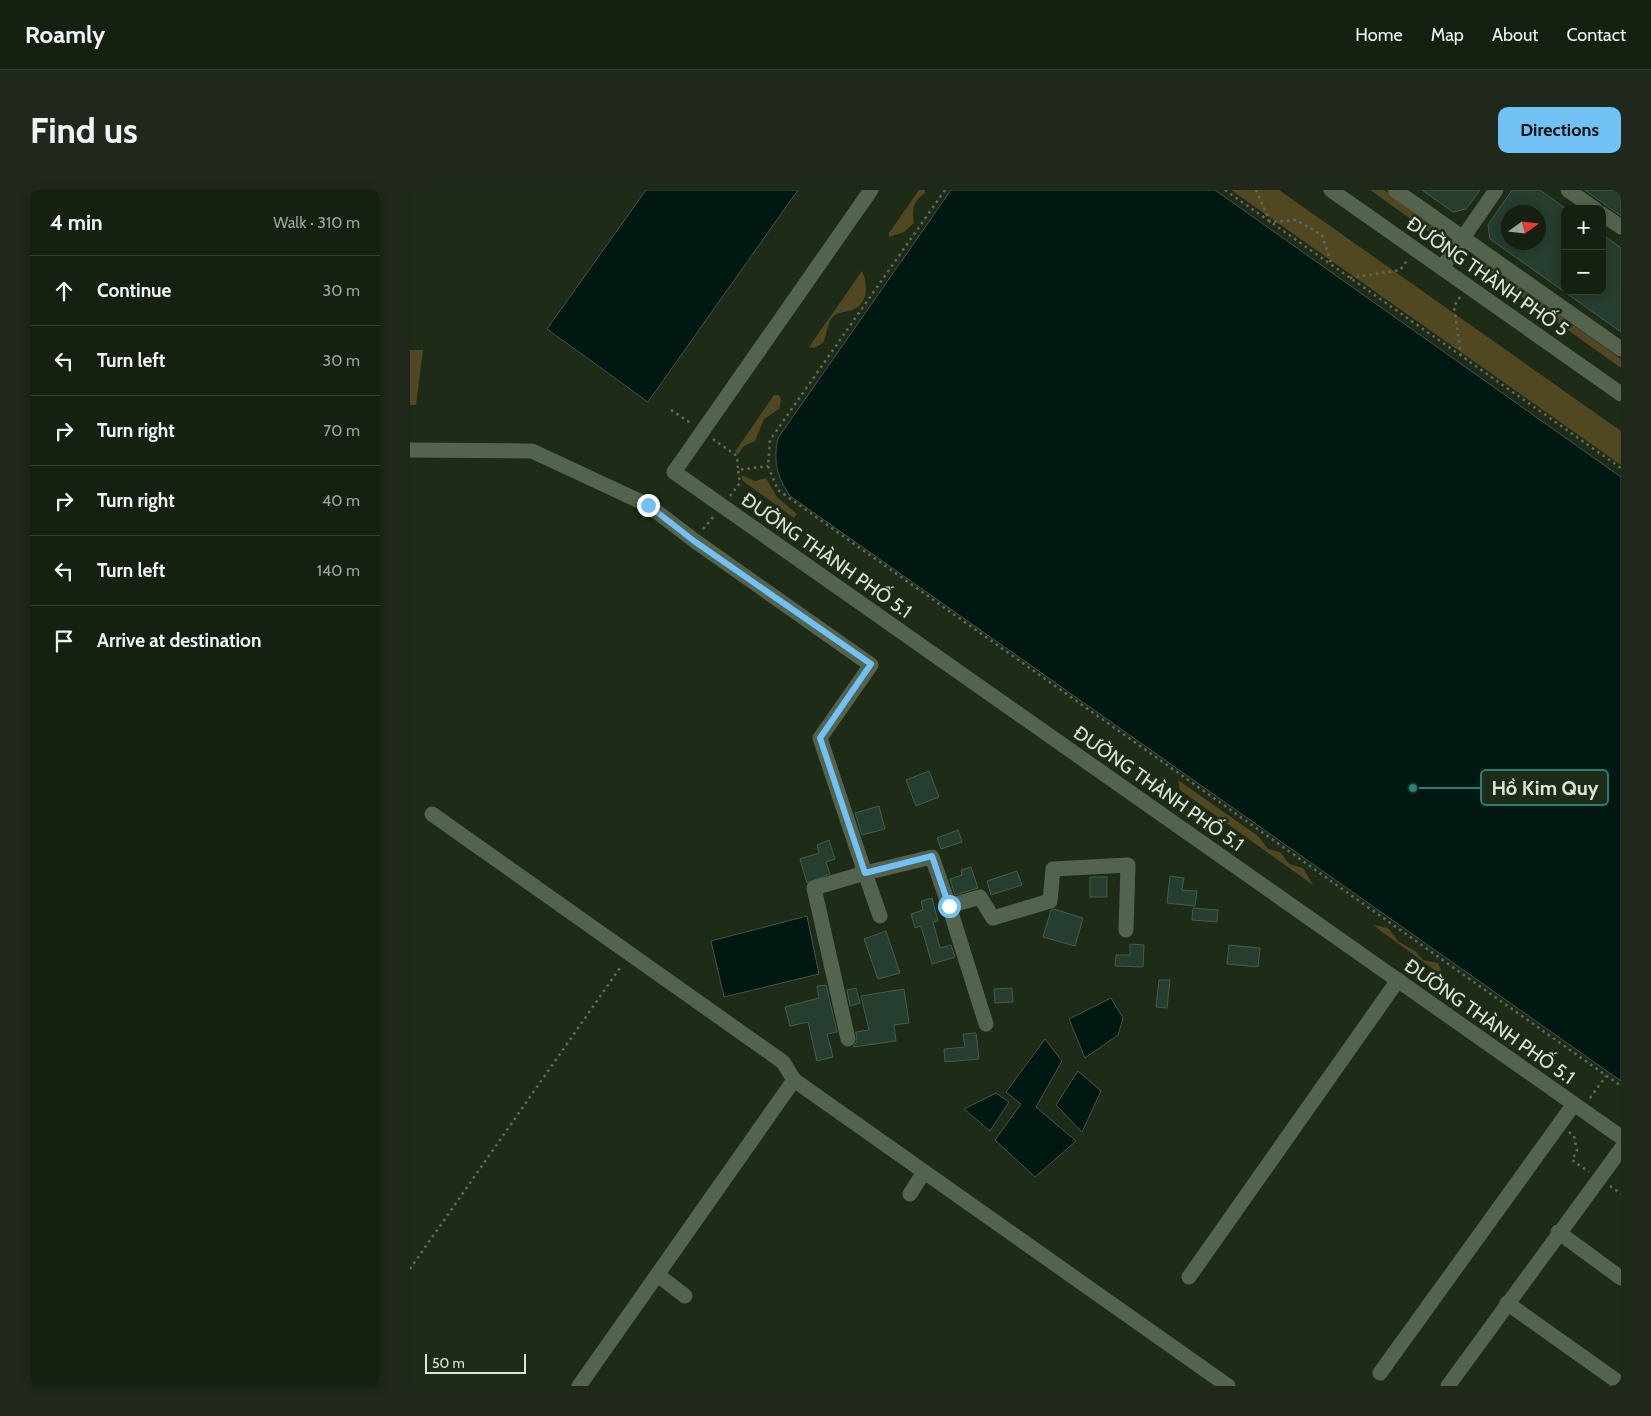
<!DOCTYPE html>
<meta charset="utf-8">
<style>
body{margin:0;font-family:Cabin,sans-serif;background:#1f281a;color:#f1f3f6}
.controls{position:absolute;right:15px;top:15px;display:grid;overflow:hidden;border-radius:10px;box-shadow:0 2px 12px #0003}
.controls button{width:45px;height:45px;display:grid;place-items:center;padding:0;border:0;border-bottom:1px solid #353e31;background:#162011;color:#f1f3f6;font:25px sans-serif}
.compass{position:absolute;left:1091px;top:15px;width:45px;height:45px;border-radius:50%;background:#162011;box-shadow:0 2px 12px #0003;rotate:76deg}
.scale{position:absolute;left:15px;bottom:12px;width:101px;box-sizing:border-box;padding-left:5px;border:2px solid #dae4d7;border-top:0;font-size:14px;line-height:18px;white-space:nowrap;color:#dae4d7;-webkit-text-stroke:4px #1d2b17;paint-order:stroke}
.stop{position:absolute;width:15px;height:15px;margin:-11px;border:4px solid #71c1f5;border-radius:50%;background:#fff}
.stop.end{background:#71c1f5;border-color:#fff;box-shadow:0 1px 5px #0008}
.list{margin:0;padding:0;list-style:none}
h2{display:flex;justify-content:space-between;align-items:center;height:65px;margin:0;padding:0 20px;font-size:21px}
h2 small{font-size:16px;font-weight:400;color:#9ea39f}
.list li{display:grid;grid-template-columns:32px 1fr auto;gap:15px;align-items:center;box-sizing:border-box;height:70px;padding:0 20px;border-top:1px solid #353e31}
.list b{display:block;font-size:19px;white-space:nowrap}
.list em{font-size:16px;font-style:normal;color:#9ea39f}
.icon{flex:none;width:28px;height:28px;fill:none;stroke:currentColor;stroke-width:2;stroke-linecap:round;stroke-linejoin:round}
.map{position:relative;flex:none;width:1211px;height:1196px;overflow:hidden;border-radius:10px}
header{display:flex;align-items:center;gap:30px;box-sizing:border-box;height:70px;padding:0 25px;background:#162011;border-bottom:1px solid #353e31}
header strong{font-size:24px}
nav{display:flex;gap:28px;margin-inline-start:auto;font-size:18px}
.intro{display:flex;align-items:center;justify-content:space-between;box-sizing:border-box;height:120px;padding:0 30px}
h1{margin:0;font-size:35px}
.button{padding:12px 22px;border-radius:10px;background:#71c1f5;color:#111;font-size:18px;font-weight:700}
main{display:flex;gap:30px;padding:0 30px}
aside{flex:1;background:#162011;border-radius:10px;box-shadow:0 2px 12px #0003}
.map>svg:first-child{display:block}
.green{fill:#514821}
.water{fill:#001712;stroke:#41544d}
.building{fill:#253e2f;stroke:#435d4d;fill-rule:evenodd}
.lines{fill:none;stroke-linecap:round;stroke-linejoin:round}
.path{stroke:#5e6b59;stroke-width:2.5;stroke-dasharray:2.5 4;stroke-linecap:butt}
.minor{stroke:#53634d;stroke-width:15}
.route{stroke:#71c1f5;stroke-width:6}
.labels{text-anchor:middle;stroke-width:5;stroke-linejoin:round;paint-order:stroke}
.street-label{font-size:19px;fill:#dae4d7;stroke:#1d2b17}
.leader{fill:none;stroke:#238178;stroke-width:2}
.callout-dot{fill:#238178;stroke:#1d2b17;stroke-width:2}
.callout{fill:#1d2b17;stroke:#238178;stroke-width:2}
.callout-label{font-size:20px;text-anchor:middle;font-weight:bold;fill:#dae4d7}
</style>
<header>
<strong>Roamly</strong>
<nav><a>Home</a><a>Map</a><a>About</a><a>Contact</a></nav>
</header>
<div class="intro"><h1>Find us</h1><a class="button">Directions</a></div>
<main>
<aside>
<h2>4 min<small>Walk · 310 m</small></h2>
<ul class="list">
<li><svg class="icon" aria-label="ahead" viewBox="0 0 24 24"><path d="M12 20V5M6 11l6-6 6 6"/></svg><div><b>Continue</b></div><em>30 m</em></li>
<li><svg class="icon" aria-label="left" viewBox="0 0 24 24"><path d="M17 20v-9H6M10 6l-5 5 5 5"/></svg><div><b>Turn left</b></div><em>30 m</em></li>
<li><svg class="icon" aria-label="right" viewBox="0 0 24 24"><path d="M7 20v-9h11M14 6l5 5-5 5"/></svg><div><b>Turn right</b></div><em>70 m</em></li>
<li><svg class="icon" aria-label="right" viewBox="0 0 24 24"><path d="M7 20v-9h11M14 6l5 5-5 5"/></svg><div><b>Turn right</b></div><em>40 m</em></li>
<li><svg class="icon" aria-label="left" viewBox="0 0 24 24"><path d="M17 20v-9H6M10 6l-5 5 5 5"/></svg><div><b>Turn left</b></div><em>140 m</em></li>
<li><svg class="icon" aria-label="arrive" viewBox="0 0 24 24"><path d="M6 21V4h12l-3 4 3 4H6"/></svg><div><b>Arrive at destination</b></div></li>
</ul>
</aside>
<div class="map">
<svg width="1211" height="1196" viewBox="0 0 1211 1196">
<rect width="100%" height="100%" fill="#1d2b17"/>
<g class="green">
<path d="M509,0H515V3C503,11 502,19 504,33L494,42L479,47V43Z"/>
<path d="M821,0H869L1211,241V275Z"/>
<path d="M960,0H974L1033,42L1029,49Z"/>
<path d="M1065,65L1211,169V178L1061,71Z"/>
<path d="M452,81C457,93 459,108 448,117C442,122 432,121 425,125C417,130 417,145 413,153L404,158L399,157Z"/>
<path d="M0,160H13L6,215H0Z"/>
<path d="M364,205H369L371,210L369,219L354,229L345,251L334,256L328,264L325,262Z"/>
<path d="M331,285L345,291L356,288L367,307L387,324L384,328L333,291Z"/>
<path d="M768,590L848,646L858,659L870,662L879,674L893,678L903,695L770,600Z"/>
<path d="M963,735L978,738L989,752L1005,761L1013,770L1028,773L1034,787Z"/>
</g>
<g class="water">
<path d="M236,0H388L238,212L137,139Z"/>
<path d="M541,0H805L1211,287V891L380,306C367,287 363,271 368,248Z"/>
<path d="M397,726L409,784L314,807L301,751Z"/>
<path d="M701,808L713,828L708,845L675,868L659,829Z"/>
<path d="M635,849L652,871L626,917L666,951L625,987L585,950L611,914L596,902Z"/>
<path d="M668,881L691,901L672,942L646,915Z"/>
<path d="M586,903L599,912L580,941L554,919Z"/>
</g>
<g class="building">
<path d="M1012,0H1070L1056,19L1043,22Z"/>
<path d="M1102,0H1130L1155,18V101H1192V44L1211,58V142L1080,49L1078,35ZM1098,22H1128V52H1098Z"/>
<path d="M1175,0H1211V26L1204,21Z"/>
<path d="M519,581L529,607L506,616L496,590Z"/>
<path d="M469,616L475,639L452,645L445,623Z"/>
<path d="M548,640L552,652L531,659L527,648Z"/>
<path d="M419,650L425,669L416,672L420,684L397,693L390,669L409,663L407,655Z"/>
<path d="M561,677L568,698L545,705L540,689L552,685L551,680Z"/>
<path d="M607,681L612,695L581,705L577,691Z"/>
<path d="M760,686L774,688L772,700L787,701L785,716L757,713Z"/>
<rect x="680" y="687" width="17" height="20"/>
<path d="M522,708L528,731L523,732L530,758L541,755L545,767L522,774L511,736L505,738L501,724L513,720L511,711Z"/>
<path d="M783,718L808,720L807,732L782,730Z"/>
<path d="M644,719L673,728L665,756L633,747L641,720Z"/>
<path d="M476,741L490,783L468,789L454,749Z"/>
<path d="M720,754L734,755L733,777L705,776L706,765H720Z"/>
<path d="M819,755L850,758L848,777L817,774Z"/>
<path d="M749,790H760L757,818L746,817Z"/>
<path d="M416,795L427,842L417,844L423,867L407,871L398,832L380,836L375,817L409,808L407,796Z"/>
<path d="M446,798L450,813L440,816L437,800Z"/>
<path d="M602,798L603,812L585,813L584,799Z"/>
<path d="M494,799L499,833L484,835L486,851L443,857L447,851L446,842L459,840L451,806Z"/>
<path d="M566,843L569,869L535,872L534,859L555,857L553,844Z"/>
</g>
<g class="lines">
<g class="path">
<path d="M535,0L360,250L358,276L368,300L1211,896"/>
<path d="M815,0L1211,278"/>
<path d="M846,0L860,32L886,30L912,45L921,73"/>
<path d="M1065,86L1072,77"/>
<path d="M940,88L990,80L998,69"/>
<path d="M1050,107L1044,116L1051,166"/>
<path d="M261,220L282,234"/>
<path d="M303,249L327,266L328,280"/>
<path d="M320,306L330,293L328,280L358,276"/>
<path d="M293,339L304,326"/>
<path d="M1180,908L1196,886"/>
<path d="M1159,942L1164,946L1167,961L1162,970L1179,982"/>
<path d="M1200,996L1211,1004"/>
<path d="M0,1079L212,775"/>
</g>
<g class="minor">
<path d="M461,0L264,282L1211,947"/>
<path d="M921,0L1211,204"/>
<path d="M985,0L1211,159"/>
<path d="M1158,0L1185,19"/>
<path d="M1192,24L1211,37"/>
<path d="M1032,78L1086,0"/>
<path d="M0,260L122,261L238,315L285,351L461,475L410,548L455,683L522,667L539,716L570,707L583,728L640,711L643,679L718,675L716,740"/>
<path d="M22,624L373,872L384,890L818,1196"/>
<path d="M539,716L576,834"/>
<path d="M438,849L404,698L455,683L470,726"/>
<path d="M500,1004L514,982"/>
<path d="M1148,1042L1211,1088"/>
<path d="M248,1085L275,1106"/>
<path d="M779,1087L988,790"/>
<path d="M1097,1113L1211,1194"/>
<path d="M970,1183L1164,914"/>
<path d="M169,1196L384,890"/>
<path d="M1038,1196L1211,959"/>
</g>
</g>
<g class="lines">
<path class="route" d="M238,315L284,351L461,474L410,548L455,683L522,666L539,716"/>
</g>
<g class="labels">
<g class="street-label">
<text transform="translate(1078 86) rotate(35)" y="7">ĐƯỜNG THÀNH PHỐ 5</text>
<text transform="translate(417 365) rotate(35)" y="7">ĐƯỜNG THÀNH PHỐ 5.1</text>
<text transform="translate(749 598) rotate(35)" y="7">ĐƯỜNG THÀNH PHỐ 5.1</text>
<text transform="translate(1080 831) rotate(35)" y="7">ĐƯỜNG THÀNH PHỐ 5.1</text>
</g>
</g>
<path class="leader" d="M1003 598L1071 598"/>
<circle class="callout-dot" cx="1003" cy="598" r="5"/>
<rect class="callout" x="1071" y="580" width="127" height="35" rx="5"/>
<g class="callout-label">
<text x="1135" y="605">Hồ Kim Quy</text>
</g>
</svg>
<div class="controls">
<button>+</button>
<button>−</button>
</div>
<svg class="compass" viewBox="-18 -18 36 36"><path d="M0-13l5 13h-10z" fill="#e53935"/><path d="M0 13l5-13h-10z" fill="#9ea39f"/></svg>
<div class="scale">50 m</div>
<div class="stop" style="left:539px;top:716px"></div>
<div class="stop end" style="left:238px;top:315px"></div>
</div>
</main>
